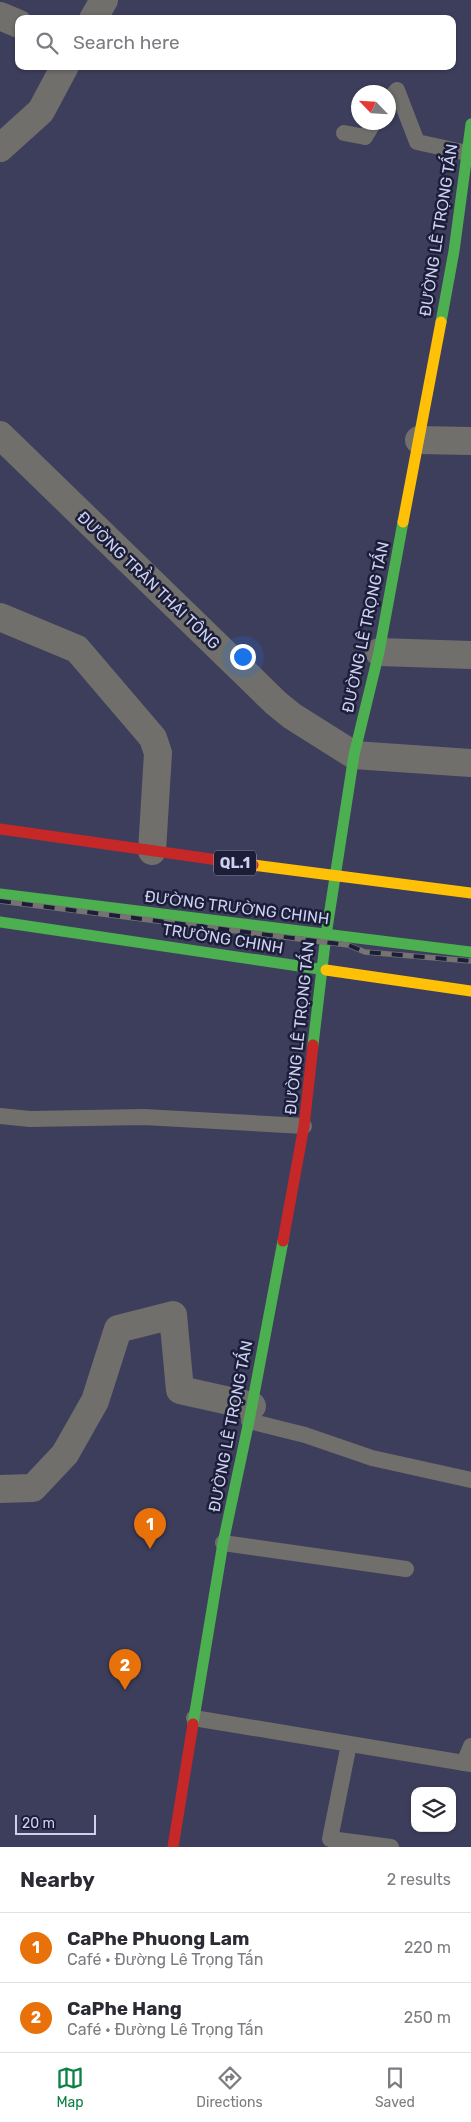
<!DOCTYPE html>
<meta charset="utf-8">
<style>
body{margin:0;font-family:Rubik,sans-serif;background:#f2f2f3;color:#2b2b33}
.controls{position:absolute;right:15px;bottom:15px;display:grid;overflow:hidden;border-radius:10px;box-shadow:0 1px 4px #0004}
.controls button{width:45px;height:45px;display:grid;place-items:center;padding:0;border:0;border-bottom:1px solid #e1e1e2;background:#fff;color:#2b2b33;font:25px sans-serif}
.compass{position:absolute;left:351px;top:85px;width:45px;height:45px;border-radius:50%;background:#fff;box-shadow:0 1px 4px #0004;rotate:295deg}
.scale{position:absolute;left:15px;bottom:12px;width:81px;box-sizing:border-box;padding-left:5px;border:2px solid #ccd1f3;border-top:0;font-size:14px;line-height:18px;white-space:nowrap;color:#ccd1f3;-webkit-text-stroke:4px #1c1e37;paint-order:stroke}
.you{position:absolute;left:242px;top:656px;width:18px;height:18px;margin:-12px;border:4px solid #fff;border-radius:50%;background:#1a73e8;box-shadow:0 0 0 8px #1a73e833}
.badge{display:grid;place-items:center;width:32px;height:32px;border-radius:50%;background:#0b8043;color:#fff;font-size:16px;font-weight:700}
.pin{position:absolute;translate:-50% -41px;filter:drop-shadow(0 1px 2px #0008)}
.pin::after{content:'';position:absolute;top:26px;width:18px;height:15px;background:inherit;clip-path:polygon(0 0,100% 0,50% 100%)}
.list{margin:0;padding:0;list-style:none}
h2{display:flex;justify-content:space-between;align-items:center;height:65px;margin:0;padding:0 20px;font-size:21px}
h2 small{font-size:16px;font-weight:400;color:#7c7c81}
.list li{display:grid;grid-template-columns:32px 1fr auto;gap:15px;align-items:center;box-sizing:border-box;height:70px;padding:0 20px;border-top:1px solid #e1e1e2}
.list b{display:block;font-size:19px;white-space:nowrap}
.list p{margin:0;font-size:16px;white-space:nowrap;color:#7c7c81}
.list em{font-size:16px;font-style:normal;color:#7c7c81}
.icon{flex:none;width:28px;height:28px;fill:none;stroke:currentColor;stroke-width:2;stroke-linecap:round;stroke-linejoin:round}
.map{position:relative;flex:none;width:471px;height:1847px;overflow:hidden}
.search{position:absolute;background:#fff;box-shadow:0 1px 4px #0004;left:15px;right:15px;top:15px;height:55px;display:flex;align-items:center;gap:12px;box-sizing:border-box;padding:0 18px;border-radius:10px;color:#7c7c81;font-size:19px}
.sheet{height:205px;background:#fff}
nav{display:flex;justify-content:space-around;align-items:center;box-sizing:border-box;height:70px;border-top:1px solid #e1e1e2;background:#fff;font-size:14px;color:#7c7c81}
nav a{display:grid;justify-items:center;gap:2px}
nav .on{color:#0b8043}
.map>svg:first-child{display:block}
.lines{fill:none;stroke-linecap:round;stroke-linejoin:round}
.lane{stroke:#716f6b;stroke-width:16}
.street{stroke:#716f6b;stroke-width:28}
.fast{stroke:#4caf50;stroke-width:11}
.slow{stroke:#ffc107;stroke-width:11}
.jam{stroke:#c62828;stroke-width:11}
.rail-casing{stroke:#767472;stroke-width:5.5}
.rail{stroke:#1c1e37;stroke-width:4;stroke-dasharray:11;stroke-linecap:butt}
.labels{text-anchor:middle;stroke-width:5;stroke-linejoin:round;paint-order:stroke}
.shield{fill:#1c1e37;stroke:#979bbb;stroke-width:1}
.shield-label{font-size:15px;font-weight:bold;fill:#ccd1f3}
.street-label{font-size:16px;fill:#ccd1f3;stroke:#1c1e37}
</style>
<div class="map">
<svg width="471" height="1847" viewBox="0 0 471 1847">
<rect width="100%" height="100%" fill="#3d3e5c"/>
<g class="lines">
<g class="lane">
<path d="M388,101L397,90L417,142L467,153"/>
<path d="M344,133L365,137L374,122"/>
<path d="M0,1116L30,1119L144,1117L304,1126"/>
<path d="M249,1421L305,1435L372,1458L471,1480"/>
<path d="M223,1543L406,1569"/>
<path d="M194,1718L471,1764"/>
<path d="M349,1744L330,1839L391,1847"/>
<path d="M464,1763L471,1746"/>
</g>
<g class="street">
<path d="M0,16L19,24"/>
<path d="M93,19L104,0"/>
<path d="M0,148L41,111L65,66"/>
<path d="M0,435L276,703L292,716L354,755L471,763"/>
<path d="M419,440L471,441"/>
<path d="M0,617L77,649L153,738L158,753L152,851"/>
<path d="M379,652L471,655"/>
<path d="M0,1489L33,1488L65,1454L95,1401L118,1329L173,1315L180,1390L252,1406"/>
</g>
<g class="fast">
<path d="M441,322L454,251L471,124"/>
<path d="M0,894L471,952"/>
<path d="M0,922L326,970"/>
<path d="M313,1045L326,935L354,755L379,652L403,522"/>
<path d="M193,1724L223,1543L249,1421L283,1241"/>
</g>
<g class="slow">
<path d="M403,522L441,322"/>
<path d="M253,865L471,893"/>
<path d="M326,970L471,991"/>
</g>
<g class="jam">
<path d="M0,829L253,865"/>
<path d="M283,1241L304,1126L313,1045"/>
<path d="M173,1847L193,1724"/>
</g>
<g class="rail-casing">
<path id="rail" d="M0,901L348,945L365,952L471,961"/>
</g>
<use href="#rail" class="rail"/>
</g>
<g class="labels">
<rect class="shield" x="214" y="850.5" width="42" height="25" rx="4"/>
<g class="shield-label">
<text x="235" y="868">QL.1</text>
</g>
<g class="street-label">
<text transform="translate(438 230) rotate(-81)" y="6">ĐƯỜNG LÊ TRỌNG TẤN</text>
<text transform="translate(149 580) rotate(44)" y="6">ĐƯỜNG TRẦN THÁI TÔNG</text>
<text transform="translate(365 627) rotate(-78)" y="6">ĐƯỜNG LÊ TRỌNG TẤN</text>
<text transform="translate(237 907) rotate(7)" y="6">ĐƯỜNG TRƯỜNG CHINH</text>
<text transform="translate(223 938) rotate(9)" y="6">TRƯỜNG CHINH</text>
<text transform="translate(299 1028) rotate(-84)" y="6">ĐƯỜNG LÊ TRỌNG TẤN</text>
<text transform="translate(230 1426) rotate(-79)" y="6">ĐƯỜNG LÊ TRỌNG TẤN</text>
</g>
</g>
</svg>
<div class="controls">
<button><svg class="icon" aria-label="layers" viewBox="0 0 24 24"><path d="M12 4l9 5-9 5-9-5zM3 14l9 5 9-5"/></svg></button>
</div>
<svg class="compass" viewBox="-18 -18 36 36"><path d="M0-13l5 13h-10z" fill="#e53935"/><path d="M0 13l5-13h-10z" fill="#7c7c81"/></svg>
<div class="scale">20 m</div>
<div class="you"></div>
<div class="pin badge" style="left:150px;top:1549px;background:#e8710a">1</div>
<div class="pin badge" style="left:125px;top:1690px;background:#e8710a">2</div>
<div class="search"><svg class="icon" aria-label="search" viewBox="0 0 24 24"><circle cx="10" cy="10" r="6"/><path d="M15 15l6 6"/></svg>Search here</div>
</div>
<section class="sheet">
<h2>Nearby<small>2 results</small></h2>
<ul class="list">
<li><span class="badge" style="background:#e8710a">1</span><div><b>CaPhe Phuong Lam</b><p>Café · Đường Lê Trọng Tấn</p></div><em>220 m</em></li>
<li><span class="badge" style="background:#e8710a">2</span><div><b>CaPhe Hang</b><p>Café · Đường Lê Trọng Tấn</p></div><em>250 m</em></li>
</ul>
</section>
<nav>
<a class="on"><svg class="icon" aria-label="map" viewBox="0 0 24 24"><path d="M3 6l6-2 6 2 6-2v14l-6 2-6-2-6 2zM9 4v14M15 6v14"/></svg>Map</a>
<a><svg class="icon" aria-label="directions" viewBox="0 0 24 24"><path d="M12 3l9 9-9 9-9-9zM9 14v-3h6M13 9l2 2-2 2"/></svg>Directions</a>
<a><svg class="icon" aria-label="saved" viewBox="0 0 24 24"><path d="M7 4h10v16l-5-4-5 4z"/></svg>Saved</a>
</nav>
